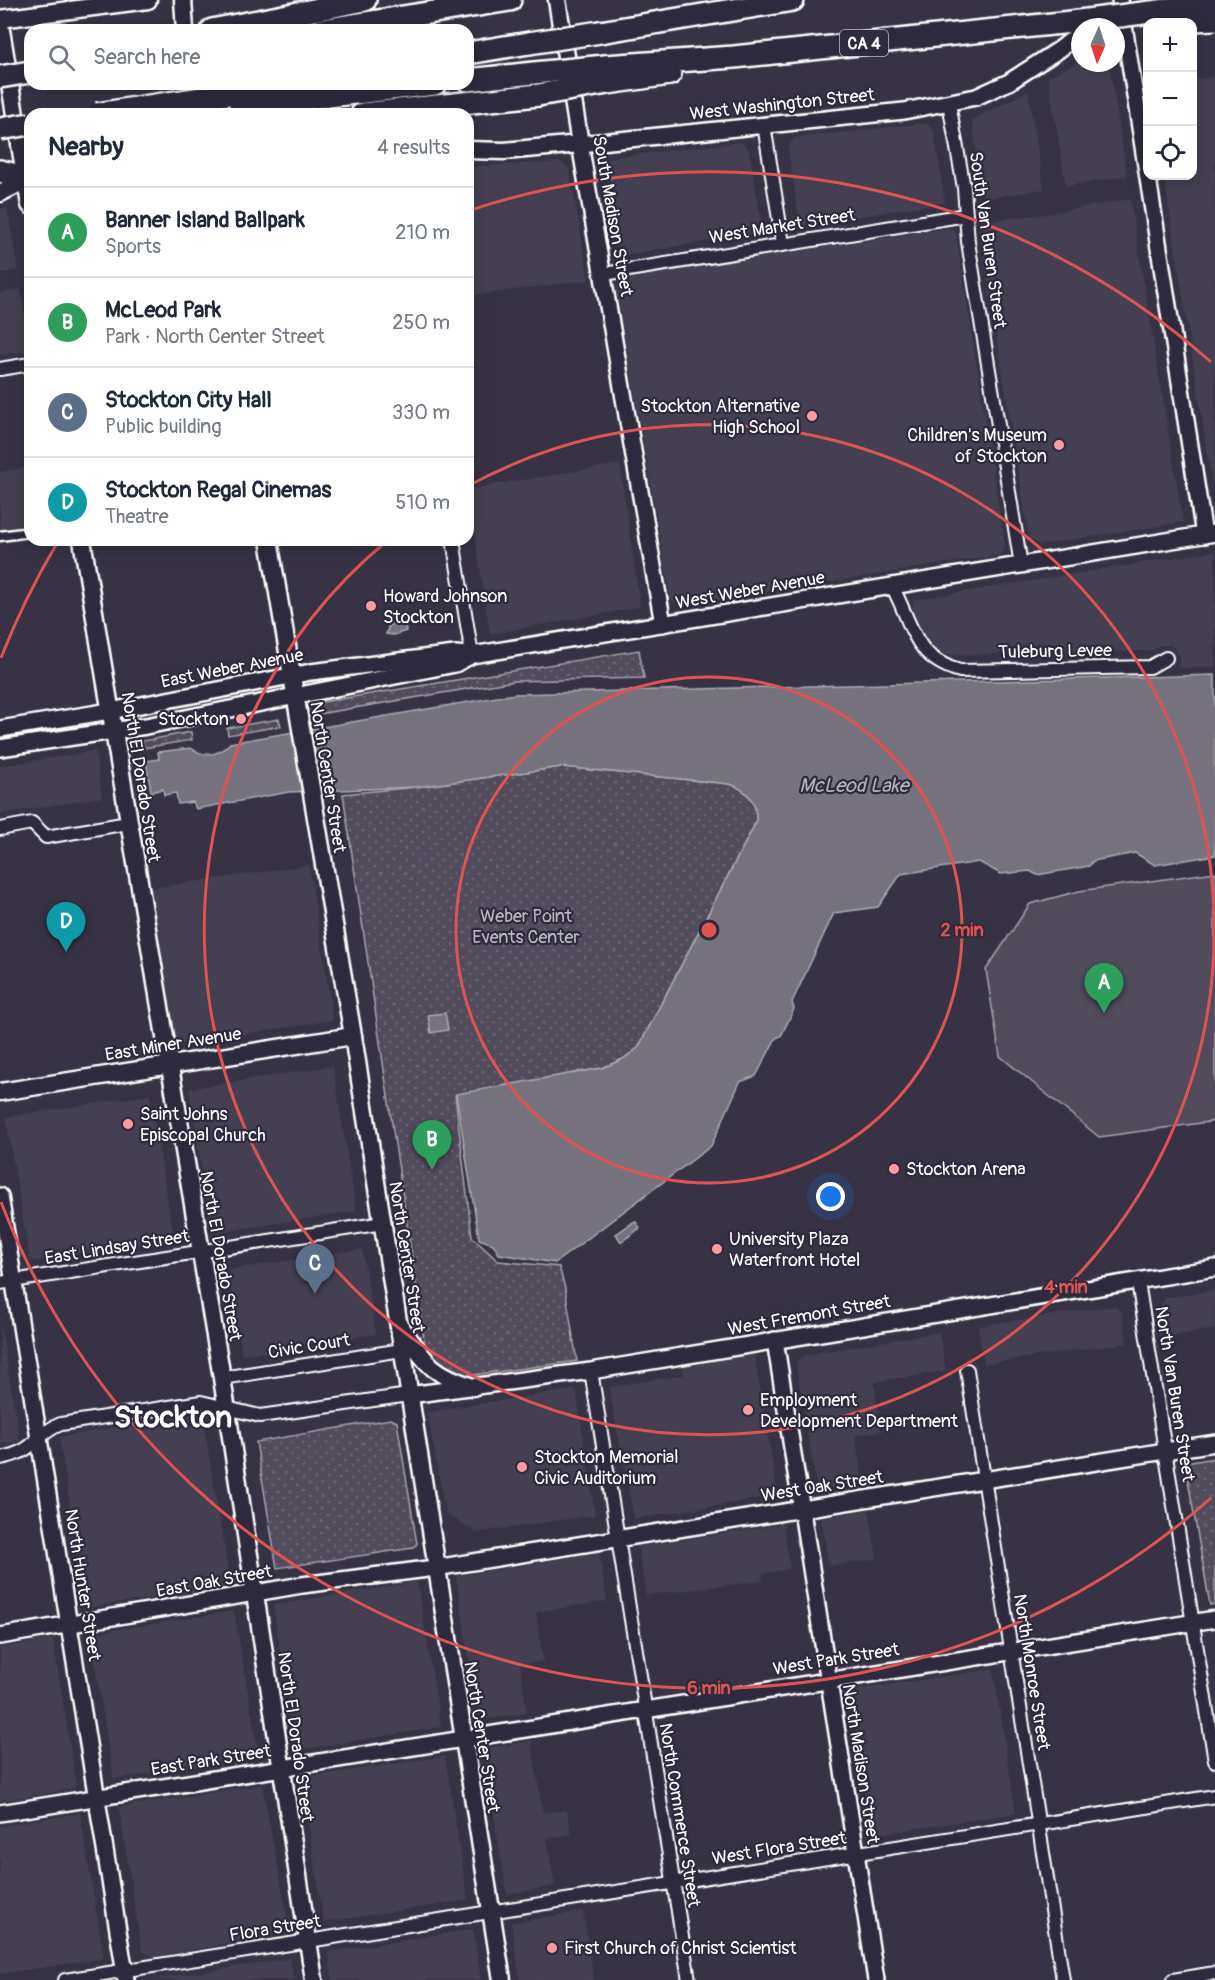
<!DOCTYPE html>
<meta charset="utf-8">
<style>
body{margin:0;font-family:Pangolin,sans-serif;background:#f6f6f7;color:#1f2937}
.controls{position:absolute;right:18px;top:18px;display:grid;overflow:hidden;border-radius:12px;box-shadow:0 3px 15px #0003}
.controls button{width:54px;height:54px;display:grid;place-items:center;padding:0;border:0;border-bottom:2px solid #e0e1e3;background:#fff;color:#1f2937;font:30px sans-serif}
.compass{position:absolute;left:1071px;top:18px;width:54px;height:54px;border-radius:50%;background:#fff;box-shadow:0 3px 15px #0003;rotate:183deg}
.you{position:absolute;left:831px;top:1197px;width:21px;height:21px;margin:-15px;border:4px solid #fff;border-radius:50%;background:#1a73e8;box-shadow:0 0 0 9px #1a73e833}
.badge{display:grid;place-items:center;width:39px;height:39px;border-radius:50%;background:#7c3aed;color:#fff;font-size:20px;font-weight:700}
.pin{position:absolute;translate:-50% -50px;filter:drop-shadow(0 2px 3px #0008)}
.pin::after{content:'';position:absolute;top:32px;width:21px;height:18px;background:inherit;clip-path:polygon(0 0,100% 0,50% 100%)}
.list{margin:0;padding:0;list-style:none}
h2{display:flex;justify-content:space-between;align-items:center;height:78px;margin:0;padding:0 24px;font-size:26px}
h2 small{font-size:20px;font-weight:400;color:#747a83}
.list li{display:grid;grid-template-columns:39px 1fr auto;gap:18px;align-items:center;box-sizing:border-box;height:90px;padding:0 24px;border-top:2px solid #e0e1e3}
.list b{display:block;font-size:22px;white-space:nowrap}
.list p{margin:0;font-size:20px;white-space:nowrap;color:#747a83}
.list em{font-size:20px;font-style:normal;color:#747a83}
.icon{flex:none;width:33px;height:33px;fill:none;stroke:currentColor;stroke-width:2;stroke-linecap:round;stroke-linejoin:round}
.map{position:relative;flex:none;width:1215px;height:1980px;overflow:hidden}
.search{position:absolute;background:#fff;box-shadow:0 3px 15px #0003;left:24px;top:24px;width:450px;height:66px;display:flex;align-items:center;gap:15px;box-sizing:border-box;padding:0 21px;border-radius:18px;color:#747a83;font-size:22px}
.panel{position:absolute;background:#fff;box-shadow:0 3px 15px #0003;left:24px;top:108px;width:450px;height:438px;border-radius:18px}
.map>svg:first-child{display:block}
.built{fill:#444051}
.grass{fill:url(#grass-dots);stroke:#a8a6ae;stroke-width:1.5}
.pitch{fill:#514c5c;stroke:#a8a6ae;stroke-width:1.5}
.water{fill:#76737f;stroke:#adabb2;stroke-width:1.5}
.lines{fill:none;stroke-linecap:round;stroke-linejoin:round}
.pedestrian-casing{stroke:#fff;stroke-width:13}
.minor-casing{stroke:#fff;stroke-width:16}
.tertiary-casing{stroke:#fff;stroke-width:20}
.secondary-casing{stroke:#fff;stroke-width:21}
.motorway-casing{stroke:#fff;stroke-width:26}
.pedestrian{stroke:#2f2a3d;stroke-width:8}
.minor{stroke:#2f2a3d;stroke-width:12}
.tertiary{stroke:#2f2a3d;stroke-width:15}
.secondary{stroke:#2f2a3d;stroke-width:16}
.motorway{stroke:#2f2a3d;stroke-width:21}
.motorway-bridge-casing{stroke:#fff;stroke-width:26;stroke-linecap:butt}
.motorway-bridge{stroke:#2f2a3d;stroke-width:21}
.ring{fill:none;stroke:#de5353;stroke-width:3}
.poi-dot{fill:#ff9aa2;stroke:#2f2a3d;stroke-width:2}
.labels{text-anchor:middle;stroke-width:4.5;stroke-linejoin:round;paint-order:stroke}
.shield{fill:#2f2a3d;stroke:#c1bfc5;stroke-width:1.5}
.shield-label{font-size:16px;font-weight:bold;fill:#fff}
.street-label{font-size:18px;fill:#fff;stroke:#2f2a3d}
.poi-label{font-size:18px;fill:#fff;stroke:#2f2a3d;text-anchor:start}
.park-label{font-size:18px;fill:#b9b7be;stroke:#2f2a3d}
.water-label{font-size:20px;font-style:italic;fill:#b4b2b9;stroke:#2f2a3d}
.town-label{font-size:30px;font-weight:bold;fill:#fff;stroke:#2f2a3d}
.centre{fill:#de5353;stroke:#2f2a3d;stroke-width:3}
.ring-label{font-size:18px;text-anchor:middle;font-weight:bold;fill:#de5353;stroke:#2f2a3d;stroke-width:4.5;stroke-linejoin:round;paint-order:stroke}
</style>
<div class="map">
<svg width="1215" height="1980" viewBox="0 0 1215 1980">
<defs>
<pattern id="grass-dots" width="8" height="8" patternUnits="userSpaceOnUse" patternTransform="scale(1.5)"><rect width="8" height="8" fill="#514c5c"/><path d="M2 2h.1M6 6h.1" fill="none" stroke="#6b6774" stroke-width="1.8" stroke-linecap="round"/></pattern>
</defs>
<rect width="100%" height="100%" fill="#373345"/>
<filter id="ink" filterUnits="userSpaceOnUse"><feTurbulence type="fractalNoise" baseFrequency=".0167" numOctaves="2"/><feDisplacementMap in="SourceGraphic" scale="12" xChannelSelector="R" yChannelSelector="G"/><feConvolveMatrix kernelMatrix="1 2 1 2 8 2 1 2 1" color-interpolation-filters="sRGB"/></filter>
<g filter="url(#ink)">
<g class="built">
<path d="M1080,61V63H1109L1127,176L1066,186L1048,77Z"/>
<path d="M1215,77V502L1164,176H1192L1193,80Z"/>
<path d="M1028,91L1044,189L983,199L972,120Z"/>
<path d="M926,123L934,131L945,202L800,226L788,148L794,138Z"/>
<path d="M740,142L749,149L763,232L618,256L607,158Z"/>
<path d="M560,162L569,168L589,280L468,296V167Z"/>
<path d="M1130,199L1183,522L1039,545L1029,537L980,234L987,221L1040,215Z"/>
<path d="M7,208L18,270L0,273V209Z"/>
<path d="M950,228L956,234L1005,546L999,555L680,606L671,599L616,287L625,277Z"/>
<path d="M21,289L30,351L0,355V293Z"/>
<path d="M620,464L640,607L490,634L468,489Z"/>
<path d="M30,467V529L0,533V472Z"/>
<path d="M1215,551V667L1178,668L1180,656L1171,645H1160L1151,651L941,655L924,640L911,610L914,600Z"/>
<path d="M95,751L102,797L0,814V766Z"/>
<path d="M309,865L333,1020L177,1045L152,888Z"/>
<path d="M333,1066L356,1211L212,1233L189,1089Z"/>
<path d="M150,1095L174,1239L30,1262L6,1117Z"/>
<path d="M362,1249L376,1334L242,1355L228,1270Z"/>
<path d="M1215,1290V1329L1165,1337L1160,1306L1166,1298Z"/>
<path d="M1114,1306L1122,1312L1127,1343L984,1364L978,1326Z"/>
<path d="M0,1323L20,1441L0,1444Z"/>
<path d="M939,1332L946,1371L874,1382L881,1431L855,1435L863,1482L817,1490L796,1363L805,1355Z"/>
<path d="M754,1353L778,1495L634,1519L609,1387L684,1375L683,1365Z"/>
<path d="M576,1389L595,1515L474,1533L473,1530L446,1514L427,1412Z"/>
<path d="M202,1413L230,1582L226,1587L91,1607L86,1605L59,1437Z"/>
<path d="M869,1510L877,1559L829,1566L821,1517Z"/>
<path d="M783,1524L790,1569L762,1574L763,1581L646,1595L638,1547Z"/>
<path d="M599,1553L607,1601L536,1612L543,1661L520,1665L527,1713L479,1720L456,1576Z"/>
<path d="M417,1582L441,1727L296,1750L273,1605Z"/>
<path d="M234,1611L259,1756L114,1779L90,1634Z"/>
<path d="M53,1639L76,1785L70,1789L0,1801V1648Z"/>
<path d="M993,1669L1016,1813L872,1835L849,1691Z"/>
<path d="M531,1741L543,1813L567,1810L571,1834L547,1838L555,1886L507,1894L483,1749Z"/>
<path d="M445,1756L468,1900L324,1922L301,1778Z"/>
<path d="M262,1785L290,1931L155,1957L142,1951L119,1807Z"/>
<path d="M80,1813L104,1958L0,1974V1826Z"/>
<path d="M583,1911L594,1980H520L511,1923Z"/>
<path d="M473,1929L481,1980H333L328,1952Z"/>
<path d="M290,1958L294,1980H151L267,1962Z"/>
</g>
<g class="grass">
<path d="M639,650L644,678L514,681L318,714V706L322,702Z"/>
<path d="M279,719L281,726L228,735L227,728Z"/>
<path d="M191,732L192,740L144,748L143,741Z"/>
<path d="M562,767L730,784C749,790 757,802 756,822L638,1048L623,1059L602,1068L455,1095L472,1237L498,1261L559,1267L565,1288L577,1361L465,1376L427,1359L343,794L417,787Z"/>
<path d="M391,1419L397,1422L417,1544L413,1548L277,1568L256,1442Z"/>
<path d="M1215,1458V1604L1210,1605L1185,1463Z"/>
</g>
<path class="pitch" d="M1215,872V1121L1099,1137L1000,1056L986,970L1030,904L1079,891Z"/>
<g class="water">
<path d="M402,622L405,623L406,631L394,635L386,634L389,625Z"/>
<path d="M1215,675V855L1155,865L1135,853L1093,861L1089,866L1037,875L1030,871L1001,874L979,862L901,874L878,907L834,913L792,1002L794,1009L781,1036L776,1038L756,1076L740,1082L711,1146L555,1263L499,1254L493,1244L479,1239L456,1094L602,1068L623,1059L638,1048L756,822C757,802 749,791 730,784L562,767L417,787L289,792L196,809L193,802L178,804L176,793L164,795L163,789L151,792L146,761L159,759L158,752L191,748C205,758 218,756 230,743L515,694Z"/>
<path d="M445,1013L448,1030L431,1033L428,1015Z"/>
<path d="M635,1221L640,1228L621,1242L616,1234Z"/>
</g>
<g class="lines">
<g class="pedestrian-casing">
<path id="pedestrian" d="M0,536L30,532"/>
</g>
<g class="minor-casing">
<g id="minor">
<path d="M949,103L964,188L968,242L1021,565"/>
<path d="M764,125L783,244"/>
<path d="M604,274L966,215"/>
<path d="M0,369L30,364"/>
<path d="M453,540L472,655"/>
<path d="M892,586C913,625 913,658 960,671L1150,667L1166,658"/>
<path d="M0,829L32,823L46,837L128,823"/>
<path d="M1138,1282L1215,1761"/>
<path d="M0,1283L383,1223"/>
<path d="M967,1370L1063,1980"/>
<path d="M591,1371L689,1980"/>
<path d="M222,1378L402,1350"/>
<path d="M0,1458C37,1452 34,1434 61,1424L201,1402L260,1416L409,1395"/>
<path d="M65,1980L1215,1796"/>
<path d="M1173,1980L1215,1973"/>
</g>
</g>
<g class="tertiary-casing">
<g id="tertiary">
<path d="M1120,0L1204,535"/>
<path d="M663,624L580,144L904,111L976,97L1009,82L1060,49L1080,33"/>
<path d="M0,729L110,711L311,672L455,654L469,655"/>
<path d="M0,748L146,726L455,664L472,655L1215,533"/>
<path d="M0,1196L126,1980"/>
<path d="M775,1340L876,1980"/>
<path d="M409,1395L591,1371L1215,1268"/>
<path d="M0,1636L302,1585L435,1568L1215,1443"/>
<path d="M0,1813L1215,1619"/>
</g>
</g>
<g class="secondary-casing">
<g id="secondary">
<path d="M183,0L185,30"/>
<path d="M0,19L148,0"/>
<path d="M0,24L30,205"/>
<path d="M194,84L199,114"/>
<path d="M468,150L504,151L580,144L557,0"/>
<path d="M0,193L30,178"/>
<path d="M82,540L222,1378L314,1980"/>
<path d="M269,540L353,1036L502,1980"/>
<path d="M0,1092L353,1036"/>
<path d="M401,1327C426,1363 430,1373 473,1387"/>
</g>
</g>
<g class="motorway-casing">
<g id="motorway">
<path d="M212,30L365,0"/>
<path d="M321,30L510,0"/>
<path d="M600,32L793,0"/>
<path d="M468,53L529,43"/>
<path d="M605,66L734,57L1071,22"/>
<path d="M468,80L534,73"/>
<path d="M608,83L670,74"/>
<path d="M228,94L286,84"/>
<path d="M230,107L435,84"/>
<path d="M362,114L538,95"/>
<path d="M0,171L27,178"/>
</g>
</g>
<use href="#pedestrian" class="pedestrian"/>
<use href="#minor" class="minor"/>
<use href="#tertiary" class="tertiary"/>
<use href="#secondary" class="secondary"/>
<use href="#motorway" class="motorway"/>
<g class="motorway-bridge-casing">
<g id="motorway-bridge">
<path d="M1171,21L1215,19"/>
<path d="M1071,22L1215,4"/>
<path d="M529,43L600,32"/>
<path d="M534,73L605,66"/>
<path d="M0,77L30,72"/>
<path d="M538,95L608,83"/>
<path d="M97,114L228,94"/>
<path d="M0,129L30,124"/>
</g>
</g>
<use href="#motorway-bridge" class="motorway-bridge"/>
</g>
</g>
<g class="ring">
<circle cx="709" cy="930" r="253"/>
<path d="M468 486A505 505 0 1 1 388 540"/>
<path d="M1211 1498A758 758 0 0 1 1 1202M1 658A758 758 0 0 1 56 545M468 211A758 758 0 0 1 1211 362"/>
</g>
<g class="poi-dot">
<circle cx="812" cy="416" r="6"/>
<circle cx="1059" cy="445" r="6"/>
<circle cx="371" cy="606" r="6"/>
<circle cx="241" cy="719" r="6"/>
<circle cx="128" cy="1124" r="6"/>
<circle cx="894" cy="1169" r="6"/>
<circle cx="717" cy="1249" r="6"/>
<circle cx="748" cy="1410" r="6"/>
<circle cx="522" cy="1467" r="6"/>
<circle cx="552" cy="1948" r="6"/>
</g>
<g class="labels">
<rect class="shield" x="840" y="30" width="48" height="26" rx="4.5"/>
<g class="shield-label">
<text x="864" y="49">CA 4</text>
</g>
<g class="street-label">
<text transform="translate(782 104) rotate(-6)" y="6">West Washington Street</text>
<text transform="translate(613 216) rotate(80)" y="6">South Madison Street</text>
<text transform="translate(782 226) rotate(-9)" y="6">West Market Street</text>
<text transform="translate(988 240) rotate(82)" y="6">South Van Buren Street</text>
<text transform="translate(750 590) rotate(-10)" y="6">West Weber Avenue</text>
<text transform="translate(1055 651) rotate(-1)" y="6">Tuleburg Levee</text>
<text transform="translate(232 668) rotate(-11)" y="6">East Weber Avenue</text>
<text transform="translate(141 777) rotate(81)" y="6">North El Dorado Street</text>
<text transform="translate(328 777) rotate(81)" y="6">North Center Street</text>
<text transform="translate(173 1044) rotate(-9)" y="6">East Miner Avenue</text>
<text transform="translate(117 1247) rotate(-9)" y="6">East Lindsay Street</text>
<text transform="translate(221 1256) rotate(80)" y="6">North El Dorado Street</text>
<text transform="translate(407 1257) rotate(81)" y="6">North Center Street</text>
<text transform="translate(809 1315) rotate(-10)" y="6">West Fremont Street</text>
<text transform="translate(309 1346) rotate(-9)" y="6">Civic Court</text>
<text transform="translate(1175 1394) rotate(81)" y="6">North Van Buren Street</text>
<text transform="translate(822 1486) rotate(-9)" y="6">West Oak Street</text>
<text transform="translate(214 1581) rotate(-10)" y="6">East Oak Street</text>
<text transform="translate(83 1585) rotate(81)" y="6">North Hunter Street</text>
<text transform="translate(836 1659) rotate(-9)" y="6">West Park Street</text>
<text transform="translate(1032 1672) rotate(81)" y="6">North Monroe Street</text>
<text transform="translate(296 1737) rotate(82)" y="6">North El Dorado Street</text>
<text transform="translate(482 1737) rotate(81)" y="6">North Center Street</text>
<text transform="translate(211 1760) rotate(-9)" y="6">East Park Street</text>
<text transform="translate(861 1764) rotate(81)" y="6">North Madison Street</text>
<text transform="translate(680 1815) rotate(81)" y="6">North Commerce Street</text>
<text transform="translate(779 1848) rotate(-9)" y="6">West Flora Street</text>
<text transform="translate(275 1928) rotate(-9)" y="6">Flora Street</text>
</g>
<g class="poi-label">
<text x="800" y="412" text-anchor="end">Stockton Alternative<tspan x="800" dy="21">High School</tspan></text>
<text x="1047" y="441" text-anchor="end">Children's Museum<tspan x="1047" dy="21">of Stockton</tspan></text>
<text x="383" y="602">Howard Johnson<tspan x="383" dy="21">Stockton</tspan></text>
<text x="229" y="725" text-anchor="end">Stockton</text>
<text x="140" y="1120">Saint Johns<tspan x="140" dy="21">Episcopal Church</tspan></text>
<text x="906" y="1175">Stockton Arena</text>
<text x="729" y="1245">University Plaza<tspan x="729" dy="21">Waterfront Hotel</tspan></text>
<text x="760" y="1406">Employment<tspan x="760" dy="21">Development Department</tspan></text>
<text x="534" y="1463">Stockton Memorial<tspan x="534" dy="21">Civic Auditorium</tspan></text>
<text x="564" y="1954">First Church of Christ Scientist</text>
</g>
<g class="park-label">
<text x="526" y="922">Weber Point<tspan x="526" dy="21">Events Center</tspan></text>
</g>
<g class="water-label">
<text x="854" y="792">McLeod Lake</text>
</g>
<g class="town-label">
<text x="173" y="1427">Stockton</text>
</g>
</g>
<circle cx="709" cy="930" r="9" class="centre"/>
<g class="ring-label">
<text x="962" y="936">2 min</text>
<text x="1066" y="1293">4 min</text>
<text x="709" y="1694">6 min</text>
</g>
</svg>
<div class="controls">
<button>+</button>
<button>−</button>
<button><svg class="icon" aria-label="locate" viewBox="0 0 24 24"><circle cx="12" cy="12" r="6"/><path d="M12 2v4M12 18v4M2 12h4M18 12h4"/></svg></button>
</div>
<svg class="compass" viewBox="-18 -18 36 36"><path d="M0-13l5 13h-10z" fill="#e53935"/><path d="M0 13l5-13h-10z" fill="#747a83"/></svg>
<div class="you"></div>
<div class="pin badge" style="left:1104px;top:1013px;background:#2e9e5b">A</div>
<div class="pin badge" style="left:432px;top:1170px;background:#2e9e5b">B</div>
<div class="pin badge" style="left:315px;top:1294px;background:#5c6f8a">C</div>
<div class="pin badge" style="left:66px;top:952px;background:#0f9aa8">D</div>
<div class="search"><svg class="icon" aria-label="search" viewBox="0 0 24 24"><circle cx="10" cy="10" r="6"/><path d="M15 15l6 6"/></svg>Search here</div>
<section class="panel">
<h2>Nearby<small>4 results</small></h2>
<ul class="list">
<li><span class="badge" style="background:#2e9e5b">A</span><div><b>Banner Island Ballpark</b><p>Sports</p></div><em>210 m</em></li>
<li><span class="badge" style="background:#2e9e5b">B</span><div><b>McLeod Park</b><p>Park · North Center Street</p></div><em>250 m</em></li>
<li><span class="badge" style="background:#5c6f8a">C</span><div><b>Stockton City Hall</b><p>Public building</p></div><em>330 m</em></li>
<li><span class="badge" style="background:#0f9aa8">D</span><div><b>Stockton Regal Cinemas</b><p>Theatre</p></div><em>510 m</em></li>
</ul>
</section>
</div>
